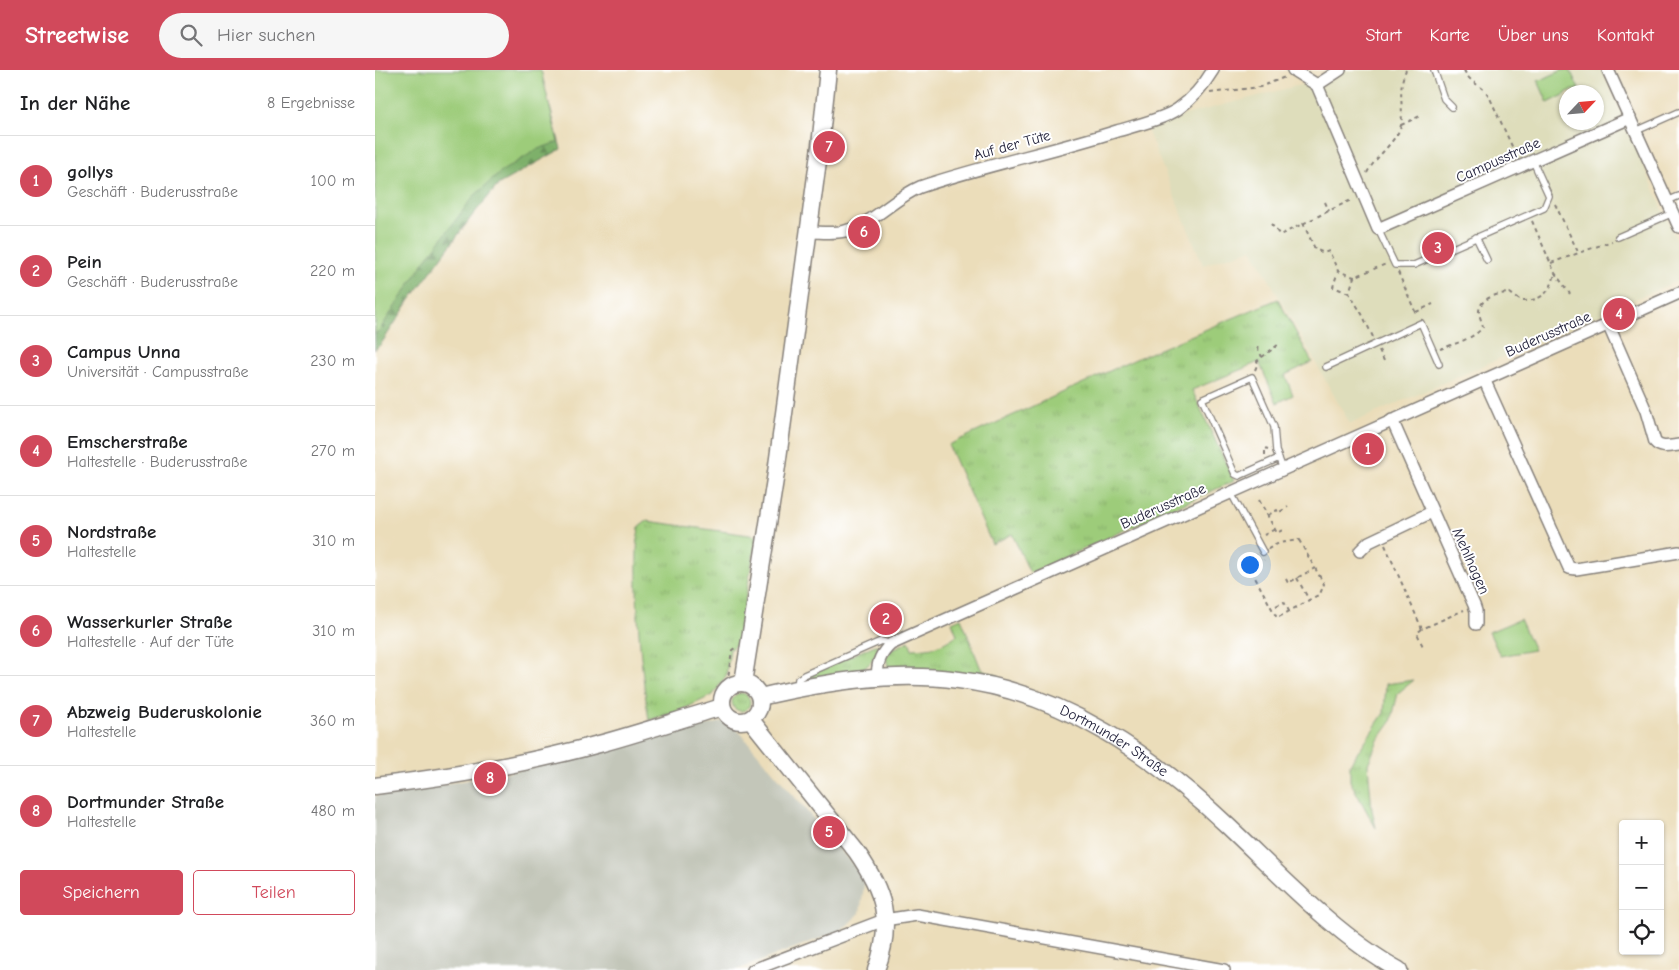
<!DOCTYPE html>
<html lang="de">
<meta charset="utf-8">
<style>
body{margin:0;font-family:"Comic Neue",sans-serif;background:#f6f6f6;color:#202124}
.controls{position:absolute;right:15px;bottom:15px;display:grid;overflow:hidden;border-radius:5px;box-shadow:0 1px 4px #0004}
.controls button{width:45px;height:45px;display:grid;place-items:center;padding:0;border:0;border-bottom:1px solid #e0e0e0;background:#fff;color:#202124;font:25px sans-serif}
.compass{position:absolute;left:1184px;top:15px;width:45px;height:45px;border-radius:50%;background:#fff;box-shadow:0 1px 4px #0004;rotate:64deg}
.you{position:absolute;left:874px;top:494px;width:18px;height:18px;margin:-12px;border:4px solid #fff;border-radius:50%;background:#1a73e8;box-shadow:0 0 0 8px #1a73e833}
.badge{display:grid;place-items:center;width:32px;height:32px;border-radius:50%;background:#d1495b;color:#fff;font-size:16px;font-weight:700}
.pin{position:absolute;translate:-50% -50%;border:2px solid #fff;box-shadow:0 1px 5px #0006}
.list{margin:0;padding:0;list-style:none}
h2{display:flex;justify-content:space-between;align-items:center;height:65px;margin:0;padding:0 20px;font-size:21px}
h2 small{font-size:16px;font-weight:400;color:#757577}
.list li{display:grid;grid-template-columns:32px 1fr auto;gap:15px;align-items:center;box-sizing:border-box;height:90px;padding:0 20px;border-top:1px solid #e0e0e0}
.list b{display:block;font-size:19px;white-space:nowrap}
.list p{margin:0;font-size:16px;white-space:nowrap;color:#757577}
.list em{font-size:16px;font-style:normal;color:#757577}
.actions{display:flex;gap:10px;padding:15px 20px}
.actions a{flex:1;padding:11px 0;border:1px solid #d1495b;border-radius:5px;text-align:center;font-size:18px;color:#d1495b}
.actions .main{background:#d1495b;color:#fff}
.icon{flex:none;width:28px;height:28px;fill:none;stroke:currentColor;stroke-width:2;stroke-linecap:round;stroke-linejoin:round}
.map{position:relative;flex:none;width:1304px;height:900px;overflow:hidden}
header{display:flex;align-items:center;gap:30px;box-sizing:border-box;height:70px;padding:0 25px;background:#d1495b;color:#fff}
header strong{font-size:24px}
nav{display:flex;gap:28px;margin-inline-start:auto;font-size:18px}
.search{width:350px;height:45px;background:#f6f6f6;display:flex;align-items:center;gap:12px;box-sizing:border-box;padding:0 18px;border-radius:28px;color:#757577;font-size:19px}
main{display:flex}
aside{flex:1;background:#fff}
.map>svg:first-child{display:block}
.built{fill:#deddbb;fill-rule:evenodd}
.industrial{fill:#c3c6b9}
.grass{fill:url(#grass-tufts);stroke:#60775a}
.forest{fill:url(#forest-firs);stroke:#506952}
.park{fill:#9dcc7a;stroke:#60775a}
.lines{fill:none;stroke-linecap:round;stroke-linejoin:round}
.lane-casing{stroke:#86807a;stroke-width:8}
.street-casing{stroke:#86807a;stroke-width:14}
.secondary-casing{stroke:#86807a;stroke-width:19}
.path{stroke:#86807a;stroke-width:2;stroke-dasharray:4 4;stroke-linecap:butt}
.lane{stroke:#fff;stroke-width:5.5}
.street{stroke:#fff;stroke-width:11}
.secondary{stroke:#fff;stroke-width:16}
.labels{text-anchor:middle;stroke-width:4;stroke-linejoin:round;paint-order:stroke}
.street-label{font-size:15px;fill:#22223b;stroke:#fff}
</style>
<header>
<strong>Streetwise</strong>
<div class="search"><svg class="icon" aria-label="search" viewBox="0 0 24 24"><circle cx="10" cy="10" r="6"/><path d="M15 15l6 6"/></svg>Hier suchen</div>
<nav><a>Start</a><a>Karte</a><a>Über uns</a><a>Kontakt</a></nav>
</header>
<main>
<aside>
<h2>In der Nähe<small>8 Ergebnisse</small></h2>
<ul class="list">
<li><span class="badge">1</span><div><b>gollys</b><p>Geschäft · Buderusstraße</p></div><em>100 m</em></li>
<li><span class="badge">2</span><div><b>Pein</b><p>Geschäft · Buderusstraße</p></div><em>220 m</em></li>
<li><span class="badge">3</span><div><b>Campus Unna</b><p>Universität · Campusstraße</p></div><em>230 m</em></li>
<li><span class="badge">4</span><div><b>Emscherstraße</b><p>Haltestelle · Buderusstraße</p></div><em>270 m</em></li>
<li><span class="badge">5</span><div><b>Nordstraße</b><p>Haltestelle</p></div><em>310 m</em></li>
<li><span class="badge">6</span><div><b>Wasserkurler Straße</b><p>Haltestelle · Auf der Tüte</p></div><em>310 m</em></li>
<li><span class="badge">7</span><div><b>Abzweig Buderuskolonie</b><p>Haltestelle</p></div><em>360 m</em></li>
<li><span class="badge">8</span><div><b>Dortmunder Straße</b><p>Haltestelle</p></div><em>480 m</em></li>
</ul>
<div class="actions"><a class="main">Speichern</a><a>Teilen</a></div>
</aside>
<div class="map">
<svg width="1304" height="900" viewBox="0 0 1304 900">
<defs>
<pattern id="grass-tufts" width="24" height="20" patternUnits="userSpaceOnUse" patternTransform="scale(1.25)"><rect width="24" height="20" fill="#9dcc7a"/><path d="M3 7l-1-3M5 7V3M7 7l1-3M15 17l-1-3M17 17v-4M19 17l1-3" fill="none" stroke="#87af6a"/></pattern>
<pattern id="forest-firs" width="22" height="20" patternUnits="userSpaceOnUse" patternTransform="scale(1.25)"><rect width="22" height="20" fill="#7eb06a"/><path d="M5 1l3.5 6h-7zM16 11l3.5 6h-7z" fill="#678f58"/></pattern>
</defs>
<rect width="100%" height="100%" fill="#fff"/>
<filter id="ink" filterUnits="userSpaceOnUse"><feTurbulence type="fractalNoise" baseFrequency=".02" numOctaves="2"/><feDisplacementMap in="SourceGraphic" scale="10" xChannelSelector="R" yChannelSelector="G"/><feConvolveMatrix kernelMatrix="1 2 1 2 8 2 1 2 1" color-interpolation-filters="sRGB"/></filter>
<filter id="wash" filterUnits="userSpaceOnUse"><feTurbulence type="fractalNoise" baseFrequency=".0096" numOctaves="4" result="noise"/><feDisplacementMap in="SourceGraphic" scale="20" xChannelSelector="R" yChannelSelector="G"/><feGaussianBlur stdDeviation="1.12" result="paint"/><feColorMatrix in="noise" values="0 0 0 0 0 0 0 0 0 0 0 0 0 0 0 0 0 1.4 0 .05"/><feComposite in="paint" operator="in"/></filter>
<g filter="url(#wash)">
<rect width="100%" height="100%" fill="#ebddba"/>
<path class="built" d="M960,0H1227L1304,176V210L975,354L877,179L828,195L771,57L791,50L941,11ZM1192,22H1222V52H1192Z"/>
<path class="industrial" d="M354,650L490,809L485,843L467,860L362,900H0V726L127,704Z"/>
<g class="grass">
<path d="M903,229L937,292L910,305L918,325L902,333L884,292L817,320L859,411L655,503L637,464L617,474L573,375L763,288Z"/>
<path d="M272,451L382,466L362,574L355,579L351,606L338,625L302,642L274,650C267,607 263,563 262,519C262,498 261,478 264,457Z"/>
<path d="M586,548L606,599L624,606L623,610L515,600L513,596L511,588L516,580L534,571L537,579C559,578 564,577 582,565L577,552Z"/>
<path d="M500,575L505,576C501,583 498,591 492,596C482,604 442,610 430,609L432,605Z"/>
<path d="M1039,610L1023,623L1016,652L1003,670L993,694L997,740L1001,758L975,711V694L1009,643L1011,614Z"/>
<circle cx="366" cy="632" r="9"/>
</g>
<path class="forest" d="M175,37L186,79L124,114L97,146L35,230L6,274L0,280V251L109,102L172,53Z"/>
<g class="park">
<path d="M0,0H166L183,72L163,79L127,101L98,127L50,191L4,261L0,264Z"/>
<path d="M1188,0H1195L1204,19L1192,22L1191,24L1173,33L1163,11Z"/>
<path d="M1145,549L1159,580L1125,586L1114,562Z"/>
</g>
</g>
<g filter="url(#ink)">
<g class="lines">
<g class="lane-casing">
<g id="lane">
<path d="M1059,0L1069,29L1077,37"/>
<path d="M1261,61L1304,42"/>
<path d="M1292,131L1304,126"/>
<path d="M1003,159L1020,195H1039L1169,138L1174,126L1158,91"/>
<path d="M1101,167L1112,190"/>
<path d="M1243,167L1298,143"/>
<path d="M951,297L1046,253L1064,294"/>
<path d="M904,388L864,406L860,404L827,329L877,307L899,357L901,381L908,399"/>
<path d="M856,423L888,482"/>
<path d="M422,618L423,609L429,605L506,571L516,574"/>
</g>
</g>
<g class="street-casing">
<g id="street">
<path d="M918,0L942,15"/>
<path d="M1233,0L1304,157"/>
<path d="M942,15L1003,159L1255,48"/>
<path d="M942,15L965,0"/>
<path d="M434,162C446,162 458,164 470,161C498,154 519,128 545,117C610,95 677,82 742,61C759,56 789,49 803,39C817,29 829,15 838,0"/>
<path d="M1233,254L1271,341L1280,372C1286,379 1295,376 1304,375"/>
<path d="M1109,309L1194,498L1201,499L1304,482"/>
<path d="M1017,350L1099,535L1101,541V554"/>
<path d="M985,481L994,472L1057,442"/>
<path d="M503,608C501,594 505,584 516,574L1304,223"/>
<path d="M378,900L509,850L542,845L849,900"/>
</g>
</g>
<g class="secondary-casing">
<g id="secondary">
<circle cx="366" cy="632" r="19"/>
<path d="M368,613L401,403L445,76L453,0"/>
<path id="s1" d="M385,627C449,612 518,601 584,610C689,623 779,686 854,757C905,805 963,867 1024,900"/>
<path d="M376,650L481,781C509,821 519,852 501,900"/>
<path d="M0,716C75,707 151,694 224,674C265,663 306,649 347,637"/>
</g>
</g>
<g class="path">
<path d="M1089,0C1095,14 1106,14 1114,26L1141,85"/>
<path d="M835,23L885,17L910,7"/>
<path d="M1026,55L1045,46"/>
<path d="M992,103C1000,87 1023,70 1026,55C1029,36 1022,18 1031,0"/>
<path d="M950,132L954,141"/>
<path d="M1180,134L1204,184"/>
<path d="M1157,151L1180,203L1195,224"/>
<path d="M928,153L940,179L949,183L954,181L963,201"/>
<path d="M896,154L905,165L978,129"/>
<path d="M1176,193L1237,171"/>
<path d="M1023,202L1042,246"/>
<path d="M974,223L958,217L963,201L979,207"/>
<path d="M1041,242L1058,234"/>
<path d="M998,267L987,244L974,223L979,207L1011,194"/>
<path d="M882,277L887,287"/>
<path d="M1065,279C1078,274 1099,269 1108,257C1107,252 1104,246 1104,241C1105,227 1125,223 1135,223L1146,231C1166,231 1176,223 1180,203"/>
<path d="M1004,280L1010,293"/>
<path d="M880,300L883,293L882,291L904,274"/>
<path d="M890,385V378L893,379"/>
<path d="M884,430L902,463L909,459"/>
<path d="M893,445L902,440L903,443L913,437"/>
<path d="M889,465L900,459"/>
<path d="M924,470L949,514L945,524L902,548L871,491L904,473Z"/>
<path d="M1010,475L1047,559L1089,540"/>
<path d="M885,489L877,494L878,496L889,490"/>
<path d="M922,508L934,530"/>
<path d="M911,509L913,513L940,498"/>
<path d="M901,536L909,532L914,541"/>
<path d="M1047,559L1042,563L1049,579"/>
<path d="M341,625L353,608L357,580L360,578"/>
<path d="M349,651L365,659"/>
</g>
<use href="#lane" class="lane"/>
<use href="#street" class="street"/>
<use href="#secondary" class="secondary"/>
</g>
</g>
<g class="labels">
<g class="street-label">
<text transform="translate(637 75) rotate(-15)" y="5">Auf der Tüte</text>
<text transform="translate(1123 90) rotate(-24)" y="5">Campusstraße</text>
<text transform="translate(1173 264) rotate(-24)" y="5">Buderusstraße</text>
<text transform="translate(788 436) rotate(-24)" y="5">Buderusstraße</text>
<text transform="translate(1096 491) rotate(66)" y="5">Mehlhagen</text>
<text dy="5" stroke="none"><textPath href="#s1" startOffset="369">Dortmunder Straße</textPath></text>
</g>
</g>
</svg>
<div class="controls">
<button>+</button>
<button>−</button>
<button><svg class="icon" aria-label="locate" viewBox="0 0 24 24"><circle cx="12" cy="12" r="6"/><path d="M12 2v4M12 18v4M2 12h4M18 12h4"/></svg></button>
</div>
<svg class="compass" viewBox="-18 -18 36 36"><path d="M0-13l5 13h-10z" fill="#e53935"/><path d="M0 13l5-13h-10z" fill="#757577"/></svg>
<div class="you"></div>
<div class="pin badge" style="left:993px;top:379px">1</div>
<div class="pin badge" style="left:511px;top:549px">2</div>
<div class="pin badge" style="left:1063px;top:178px">3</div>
<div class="pin badge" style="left:1244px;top:244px">4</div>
<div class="pin badge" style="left:454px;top:762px">5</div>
<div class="pin badge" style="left:489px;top:162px">6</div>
<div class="pin badge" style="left:454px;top:77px">7</div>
<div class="pin badge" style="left:115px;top:708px">8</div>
</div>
</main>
